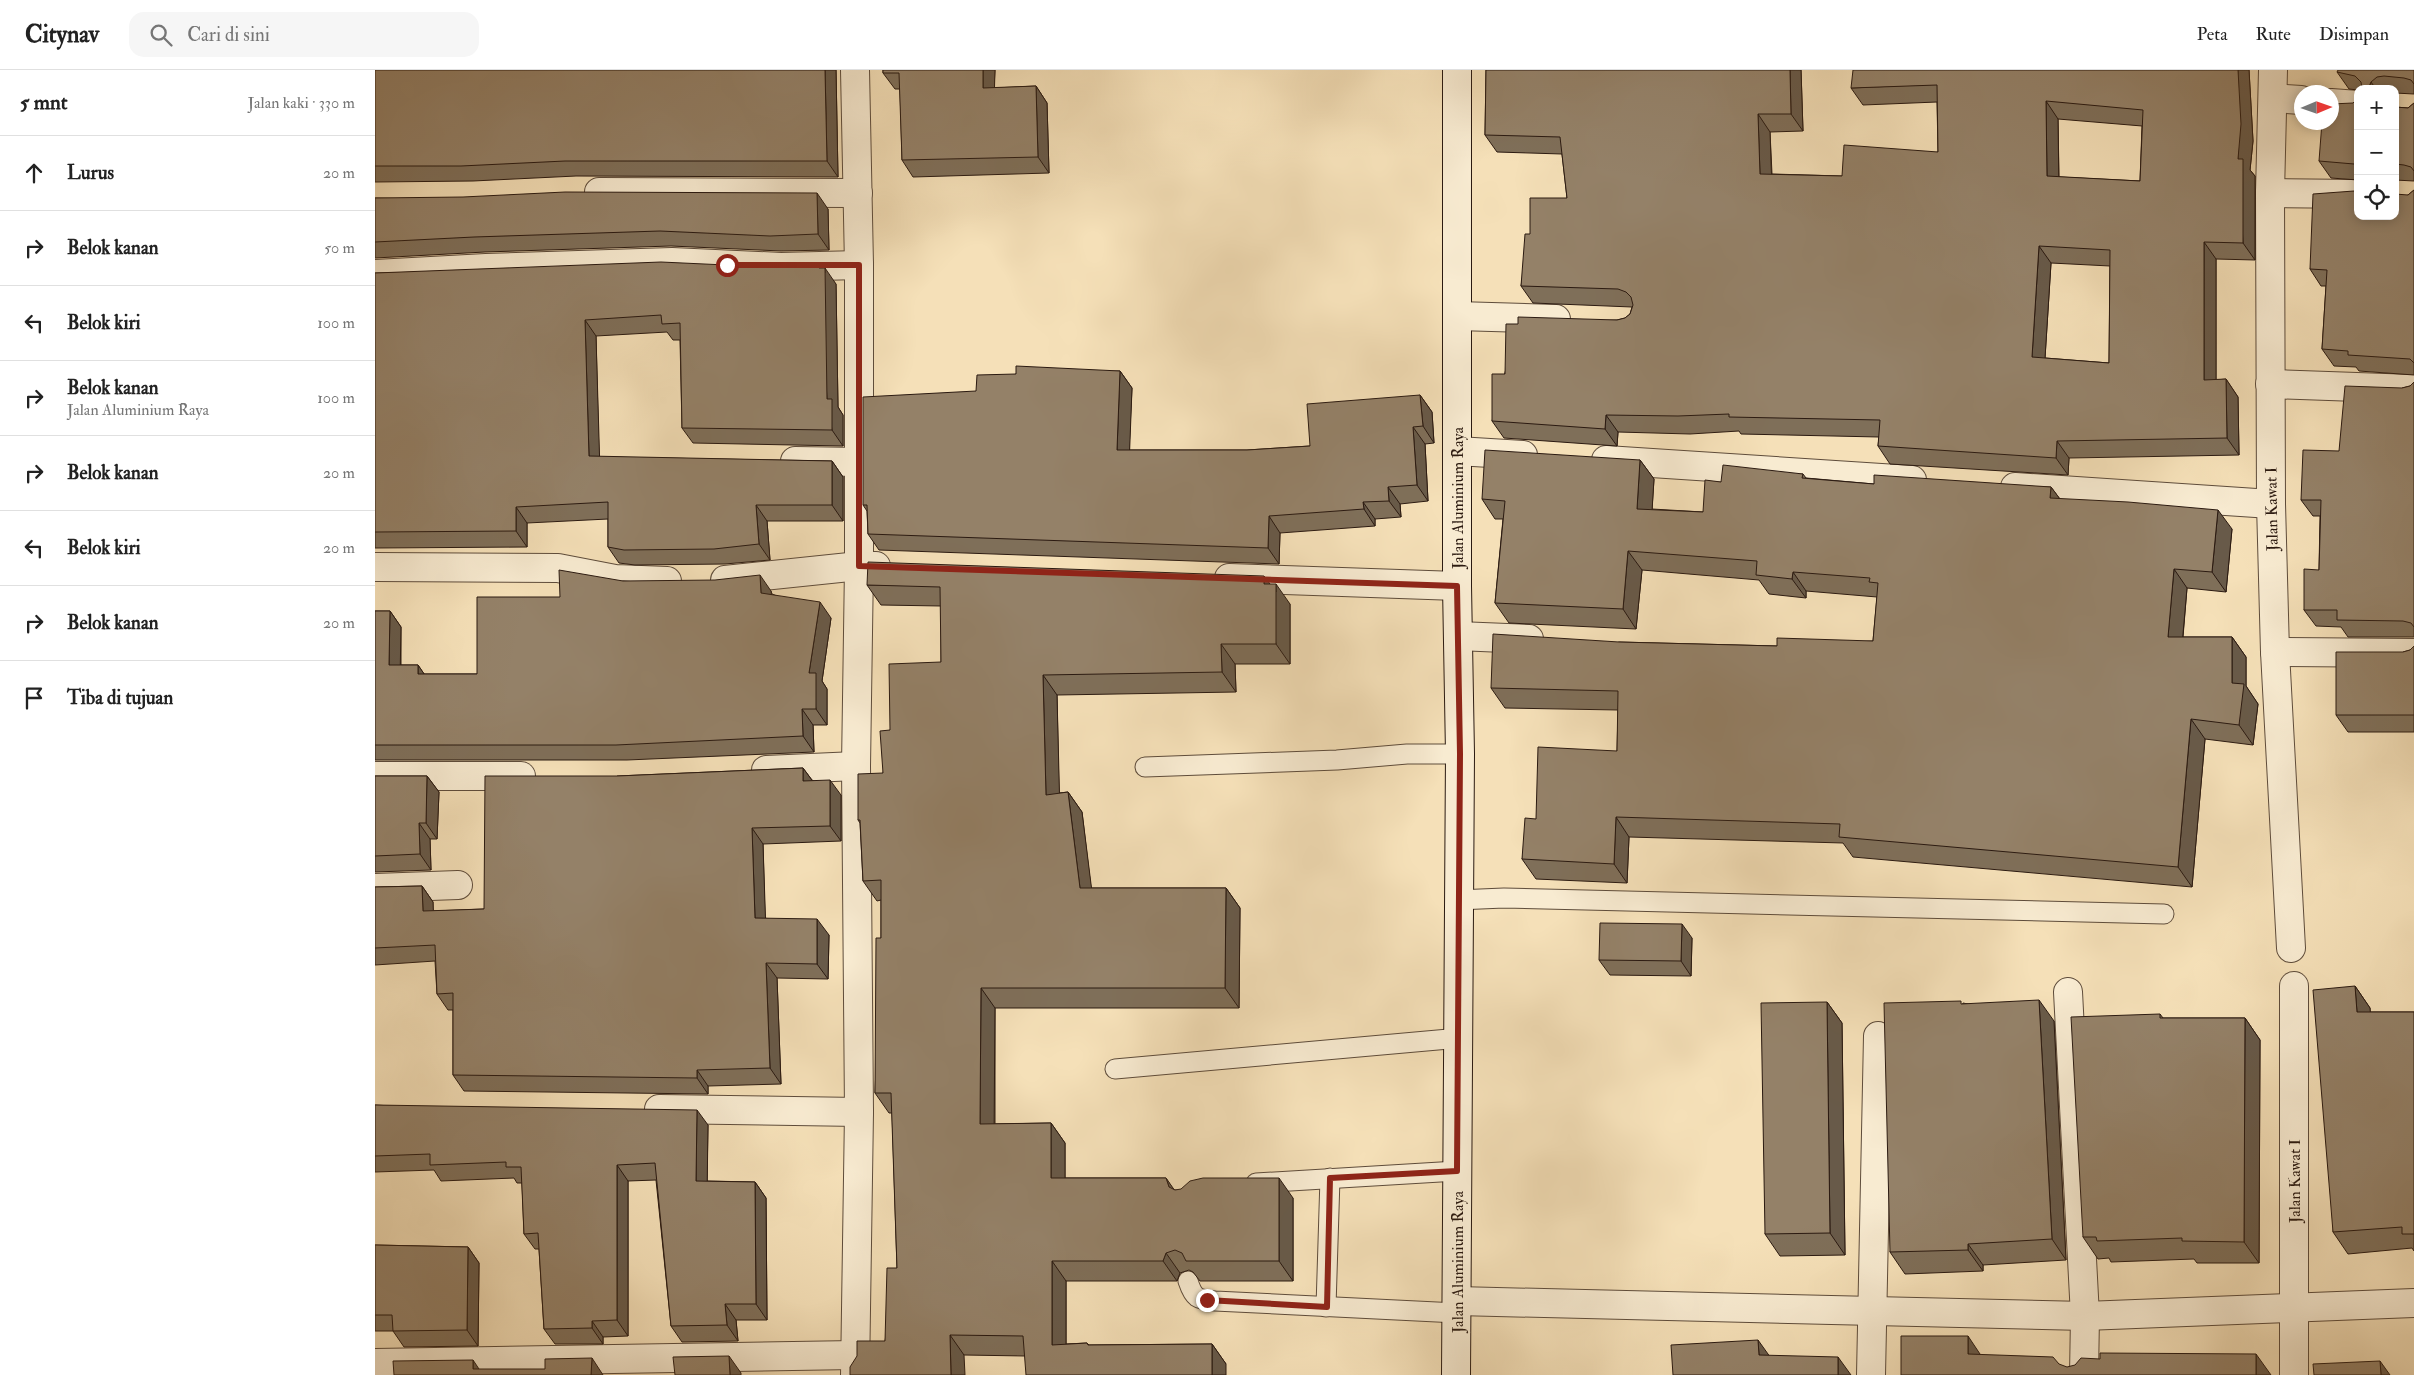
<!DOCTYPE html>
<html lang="id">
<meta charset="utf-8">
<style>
body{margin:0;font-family:"IM FELL Double Pica",serif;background:#f6f6f6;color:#222}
.controls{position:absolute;right:15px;top:15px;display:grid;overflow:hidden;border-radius:10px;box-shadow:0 2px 12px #0003}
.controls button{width:45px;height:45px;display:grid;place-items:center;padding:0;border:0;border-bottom:1px solid #e0e0e0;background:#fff;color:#222;font:25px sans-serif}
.compass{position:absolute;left:1919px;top:15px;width:45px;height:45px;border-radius:50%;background:#fff;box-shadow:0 2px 12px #0003;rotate:88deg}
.stop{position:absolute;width:15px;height:15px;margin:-11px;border:4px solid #8f2418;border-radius:50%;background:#fff}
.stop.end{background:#8f2418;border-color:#fff;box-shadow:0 1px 5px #0008}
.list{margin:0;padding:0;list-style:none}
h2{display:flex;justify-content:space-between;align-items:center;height:65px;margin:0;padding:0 20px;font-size:21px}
h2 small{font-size:16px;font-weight:400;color:#767676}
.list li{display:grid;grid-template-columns:32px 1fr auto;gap:15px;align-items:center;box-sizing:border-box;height:75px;padding:0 20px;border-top:1px solid #e0e0e0}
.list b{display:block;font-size:19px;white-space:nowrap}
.list p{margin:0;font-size:16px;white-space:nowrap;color:#767676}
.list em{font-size:16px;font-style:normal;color:#767676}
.icon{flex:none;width:28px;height:28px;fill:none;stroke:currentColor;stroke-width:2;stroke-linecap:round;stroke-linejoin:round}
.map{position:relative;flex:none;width:2039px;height:1305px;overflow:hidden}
header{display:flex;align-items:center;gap:30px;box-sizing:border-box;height:70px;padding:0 25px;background:#fff;border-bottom:1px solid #e0e0e0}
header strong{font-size:24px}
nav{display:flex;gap:28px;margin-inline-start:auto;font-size:18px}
.search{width:350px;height:45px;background:#f6f6f6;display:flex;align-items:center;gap:12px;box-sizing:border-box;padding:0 18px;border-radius:15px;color:#767676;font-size:19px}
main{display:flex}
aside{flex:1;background:#fff}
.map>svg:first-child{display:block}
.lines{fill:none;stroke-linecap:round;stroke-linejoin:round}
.service-casing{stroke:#5e4c3b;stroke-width:21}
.minor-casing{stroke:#5e4c3b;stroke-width:30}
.secondary-casing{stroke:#2b1a11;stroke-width:30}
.service{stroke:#f8ebd1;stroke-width:19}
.minor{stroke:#f8ebd1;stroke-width:28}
.secondary{stroke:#f8ebd1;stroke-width:28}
.wall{fill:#7f6f59;stroke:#2b1a11;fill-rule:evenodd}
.shaded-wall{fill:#685a49;stroke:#2b1a11}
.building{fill:#948168;stroke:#2b1a11;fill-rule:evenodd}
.route{stroke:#8f2418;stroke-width:6}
.labels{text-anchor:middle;stroke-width:4;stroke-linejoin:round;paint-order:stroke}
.street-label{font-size:16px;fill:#2b1a11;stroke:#f8ebd1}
</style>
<header>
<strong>Citynav</strong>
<div class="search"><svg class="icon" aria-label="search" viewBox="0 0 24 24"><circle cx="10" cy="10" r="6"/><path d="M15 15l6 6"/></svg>Cari di sini</div>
<nav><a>Peta</a><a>Rute</a><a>Disimpan</a></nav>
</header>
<main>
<aside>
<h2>5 mnt<small>Jalan kaki · 330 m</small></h2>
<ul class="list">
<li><svg class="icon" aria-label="ahead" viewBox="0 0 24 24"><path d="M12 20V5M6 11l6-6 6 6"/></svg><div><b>Lurus</b></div><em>20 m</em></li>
<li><svg class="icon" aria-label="right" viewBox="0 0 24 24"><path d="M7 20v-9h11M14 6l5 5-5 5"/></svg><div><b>Belok kanan</b></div><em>50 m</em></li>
<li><svg class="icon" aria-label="left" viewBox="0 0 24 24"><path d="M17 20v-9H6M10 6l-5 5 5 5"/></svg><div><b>Belok kiri</b></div><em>100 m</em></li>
<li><svg class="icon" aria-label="right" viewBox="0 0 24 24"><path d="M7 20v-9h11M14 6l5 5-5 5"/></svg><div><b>Belok kanan</b><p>Jalan Aluminium Raya</p></div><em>100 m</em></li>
<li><svg class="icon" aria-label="right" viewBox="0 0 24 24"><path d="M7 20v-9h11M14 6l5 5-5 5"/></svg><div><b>Belok kanan</b></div><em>20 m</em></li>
<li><svg class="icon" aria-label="left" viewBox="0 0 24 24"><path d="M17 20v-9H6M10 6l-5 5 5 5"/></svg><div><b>Belok kiri</b></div><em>20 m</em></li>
<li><svg class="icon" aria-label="right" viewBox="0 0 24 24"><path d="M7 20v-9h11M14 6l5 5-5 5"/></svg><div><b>Belok kanan</b></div><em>20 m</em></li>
<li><svg class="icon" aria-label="arrive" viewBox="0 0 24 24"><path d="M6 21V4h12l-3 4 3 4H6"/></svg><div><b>Tiba di tujuan</b></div></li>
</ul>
</aside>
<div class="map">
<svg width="2039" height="1305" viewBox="0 0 2039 1305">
<rect width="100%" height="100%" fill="#f5e0b8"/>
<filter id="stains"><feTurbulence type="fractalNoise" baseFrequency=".004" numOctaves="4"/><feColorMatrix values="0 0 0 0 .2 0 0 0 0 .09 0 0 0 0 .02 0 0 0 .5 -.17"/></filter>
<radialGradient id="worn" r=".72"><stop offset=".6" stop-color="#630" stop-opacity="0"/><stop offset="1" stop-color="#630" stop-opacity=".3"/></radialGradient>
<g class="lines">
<g class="service-casing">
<g id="service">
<path d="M770,697L962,690L1032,684H1085"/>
<path d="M1082,830L1129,828L1789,844"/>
<path d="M740,999L1085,968"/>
<path d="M881,1113L1082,1101"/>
<path d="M813,1211C819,1229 822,1229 840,1231L1082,1243"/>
<path d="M951,1237L955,1108"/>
</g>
</g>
<g class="minor-casing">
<g id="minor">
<path d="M480,0L484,195V496L481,696L484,1042L480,1305"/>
<path d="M1898,0L1895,123L1896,434L1900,582L1916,878"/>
<path d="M1898,28L1926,30"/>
<path d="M1956,33L1983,35"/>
<path d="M224,122L483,123"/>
<path d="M1895,123L1983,124"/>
<path d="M0,204L111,198L297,192L406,197L484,195"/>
<path d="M1082,246L1181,249"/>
<path d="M1895,314L2039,319"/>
<path d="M1082,381L1148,385"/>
<path d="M1231,390L1537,410"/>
<path d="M420,391L484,392"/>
<path d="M1640,417L1896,434"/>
<path d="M0,497L183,498L240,509L292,511"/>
<path d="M854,508L1082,516"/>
<path d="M350,510L484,496H501"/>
<path d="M1083,566L1154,569"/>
<path d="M1900,582L2039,583"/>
<path d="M391,700L481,696"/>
<path d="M0,706H146"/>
<path d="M0,818L83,815"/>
<path d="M1919,916V1305"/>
<path d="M1693,922L1710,1246L1709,1305"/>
<path d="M284,1039L484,1042"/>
<path d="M1082,1231L1710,1246L2039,1233"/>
<path d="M0,1293L480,1285"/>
<path d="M1496,1305L1503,966"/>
</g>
</g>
<g class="secondary-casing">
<path id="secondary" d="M1081,1305L1085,684L1082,516V0"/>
</g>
<use href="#service" class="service"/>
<use href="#minor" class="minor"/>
<use href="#secondary" class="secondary"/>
</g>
<g class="wall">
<path d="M0,0H461L463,107L201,106L98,111L0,112Z"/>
<path d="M508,0H620L619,18L661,16L672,33L674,103L538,107L527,90L525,19H520L508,3Z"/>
<path d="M1111,0H1426L1428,61L1395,62L1397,104L1467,106L1563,82L1562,32L1488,35L1476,18L1874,0L1878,71L1875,100L1880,106V190L1841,189V310L1851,309L1863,327L1864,385L1694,388L1693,405L1515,394L1503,376L1504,367L1366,364L1364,361L1315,364L1243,362L1242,376L1129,368L1117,351L1143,254L1242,250L1250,248L1255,244L1257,237L1158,233L1146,216L1155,164L1192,128L1187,84L1122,82L1110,65ZM1683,49L1767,56L1765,111L1684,107ZM1676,193L1735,196L1734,293L1670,288Z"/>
<path d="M2039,0V24L2020,23V19H1983V20L1974,19L1962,2Z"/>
<path d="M1983,28V110L1956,108L1944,91L1978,33Z"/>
<path d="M2039,33V111L2020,110V37L2033,38Z"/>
<path d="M2039,120V305L1984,301L1981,297L1959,296L1947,279L1951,216H1946L1935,199L1979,121L1983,146L2033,125Z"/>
<path d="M0,128L453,139L454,180L406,181L296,176L110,182L0,188Z"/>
<path d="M444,196L461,214L463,337L468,345V376L318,373L307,358L305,270H298L292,262L221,266L224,387L457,391L468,407V451H392L395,490L350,494L260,495L244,493L233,477V449L152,453V477L0,478V203Z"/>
<path d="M745,301L757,318L754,380H872L935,376L1045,325L1057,342L1059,373L1050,374L1053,431L1025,434L1026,447L1000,449V456L905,463L904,494L504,480L493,464L492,441L488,435L601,321L641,304Z"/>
<path d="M2039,312V567H1973L1966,557L1941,556L1929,540L1944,500L1945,446H1938L1926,430L1964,381L2027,318L2035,316Z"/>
<path d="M1265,390L1279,409L1277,439L1328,442L1346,412L1428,404L1431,408L1499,414L1676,417L1685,429L1857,459L1851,522L1812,518L1808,567H1857L1871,587V616L1883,634L1878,675L1830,669L1817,817L1478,787L1468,773L1254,767L1252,813L1161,809L1147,789L1161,749L1242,681L1243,640L1130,638L1116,618L1244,572L1402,576L1498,571L1502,527L1431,521V528L1394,524L1384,510L1267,500L1261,559L1134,553L1120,533L1128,449H1120L1107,429Z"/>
<path d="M248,511L396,521L397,524L456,548L447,611L452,619V655H438L439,682L252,690H0V541H15L26,557V595H43L49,604H102L185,527Z"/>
<path d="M895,514L915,534V594H860L861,622L682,625L684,723L693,722L707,742L716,818H851L865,838L864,938H620V1054L676,1053L690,1073V1108H791L798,1119L800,1120L918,1128V1211H825L818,1202L814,1200L805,1203L802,1211H691V1274L712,1273L714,1275L837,1274L851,1294L650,1286L589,1285L510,1271L522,1198L517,1043H514L500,1023L506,868V830L502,831L488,811L485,753L483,750L508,703L515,660L566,592V536L506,535L492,515Z"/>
<path d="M2039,576V662H1973L1961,645L2028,582L2035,580Z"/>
<path d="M428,698L437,710L466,725V771L388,774L390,848L454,865L453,909L402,908L406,1014L333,1016V1024L89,1021L78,1005V940H73L62,924L60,891L0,895V817L47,816L58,832V841L109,839L242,706Z"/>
<path d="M0,706H52L64,722L62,769H55L56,800L0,802Z"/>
<path d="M1317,868L1316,906L1235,905L1224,890Z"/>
<path d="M1980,916L1995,938V942H2039V1181L2037,1178L1973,1184L1958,1162Z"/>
<path d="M1452,932L1467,953L1470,1185L1405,1186L1390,1164Z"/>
<path d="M1588,933L1679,951L1691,1190L1608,1195V1201L1530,1204L1515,1182Z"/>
<path d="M1785,944L1788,948H1870L1885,970L1884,1193H1822L1819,1189L1736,1192L1734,1188L1723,1189L1708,1167Z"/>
<path d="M0,1035L333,1055L332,1111L380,1112L391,1128L392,1250H361L363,1271L307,1272L296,1256L281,1110L253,1111V1266L228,1267V1274H180L169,1259L164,1179H160L149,1164L147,1113H142L139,1108L66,1111L59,1100L0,1102Z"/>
<path d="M0,1175L93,1177L104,1193L103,1276L29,1277L18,1261H0Z"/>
</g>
<g class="shaded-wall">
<path d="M450,0H461L463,107L452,91Z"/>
<path d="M608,0H620L619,34L608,18Z"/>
<path d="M1415,0H1426L1428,61L1416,44Z"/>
<path d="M1863,0H1874L1878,71L1875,100L1880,106V190L1868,173L1863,89Z"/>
<path d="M1996,12L2001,19H1993Z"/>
<path d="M661,16L672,33L674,103L663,87Z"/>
<path d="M1671,31L1683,49L1684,123L1672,106Z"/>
<path d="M1383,44L1395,62L1397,121L1385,104Z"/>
<path d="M442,123L453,139L454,180L443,164Z"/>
<path d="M1829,172L1841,189V327L1829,310Z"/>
<path d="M1664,176L1676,193L1669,304L1657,287Z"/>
<path d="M444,196L450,203V198L461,214L463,337L468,345V376L457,360L452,329Z"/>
<path d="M210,250L221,266L225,402L214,386Z"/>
<path d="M745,301L757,318L754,397L742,380Z"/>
<path d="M1851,309L1863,327L1864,385L1852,368Z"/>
<path d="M1045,325L1057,342L1059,373L1048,356Z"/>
<path d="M1231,345L1243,362L1242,376L1230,359Z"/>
<path d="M1038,357L1050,374L1053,431L1042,415Z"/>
<path d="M1682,371L1694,388L1693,405L1681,388Z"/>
<path d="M1265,390L1279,409L1276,458L1262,439Z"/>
<path d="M457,391L468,407V451L457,435Z"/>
<path d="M1013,417L1025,434L1026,447L1014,431Z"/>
<path d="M1676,417L1690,436L1675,428Z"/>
<path d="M988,432L1000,449V456L989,439Z"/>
<path d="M381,435L392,451L395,490L384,474Z"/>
<path d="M141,437L152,453V477L141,461Z"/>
<path d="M1843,440L1857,459L1851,522L1837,502Z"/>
<path d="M894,446L905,463L904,494L893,478Z"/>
<path d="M1253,481L1267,500L1261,559L1248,539Z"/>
<path d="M1799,499L1812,518L1806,587L1793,567Z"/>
<path d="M1418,502L1431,521V528L1417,509Z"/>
<path d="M385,505L396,521L398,538L386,523Z"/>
<path d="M889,506L901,522V514L915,534V594L901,574L889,514Z"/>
<path d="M445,532L456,548L447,611L452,619V655L441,639L434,603Z"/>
<path d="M15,541L26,557L25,611L14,595Z"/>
<path d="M1857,567L1871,587V616L1883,634L1878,675L1864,655L1857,613Z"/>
<path d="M846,574L860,594L861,622L847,602Z"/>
<path d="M43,595L54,611L43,604Z"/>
<path d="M668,605L682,625L685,745L671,725Z"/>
<path d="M427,639L438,655L439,682L428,666Z"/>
<path d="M1816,649L1830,669L1817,817L1803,797Z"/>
<path d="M428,698L439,713L428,711Z"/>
<path d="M52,706L64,722L62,769L51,753Z"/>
<path d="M455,710L466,725V771L455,756Z"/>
<path d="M693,722L707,742L719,838L705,818Z"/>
<path d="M1241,747L1254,767L1252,813L1239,794Z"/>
<path d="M44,753L55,769L56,800L45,784Z"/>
<path d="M377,758L388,774L391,864L380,848Z"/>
<path d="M47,816L58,832L59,857L48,841Z"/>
<path d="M851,818L865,838L864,938L850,918Z"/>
<path d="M442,849L454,865L453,909L442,894Z"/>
<path d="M1307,854L1317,868L1316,906L1306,891Z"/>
<path d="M391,893L402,908L406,1014L395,998Z"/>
<path d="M1980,916L1995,938L1997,964L1982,942Z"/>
<path d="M606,918L620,938L619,1074L605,1054Z"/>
<path d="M1664,930L1679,951L1691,1190L1677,1169Z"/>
<path d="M1452,932L1467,953L1470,1185L1455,1163Z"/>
<path d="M1870,948L1885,970L1884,1193L1869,1172Z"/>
<path d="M322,1000L333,1016V1024L322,1008Z"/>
<path d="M322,1040L333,1055L332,1127L321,1111Z"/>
<path d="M676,1053L690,1073V1128L676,1108Z"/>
<path d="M242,1095L253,1111V1266L242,1250Z"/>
<path d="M791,1108L805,1128L794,1117Z"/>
<path d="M904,1108L918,1128V1211L904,1191Z"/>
<path d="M380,1112L391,1128L392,1250L381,1234Z"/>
<path d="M1593,1174L1608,1195V1201L1593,1180Z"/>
<path d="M93,1177L104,1193L103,1276L92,1260Z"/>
<path d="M791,1183L805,1203L802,1211L788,1191Z"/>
<path d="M677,1191L691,1211V1295L677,1275Z"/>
<path d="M350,1234L361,1250L363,1271L352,1255Z"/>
<path d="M217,1251L228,1267V1274L217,1258Z"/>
<path d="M575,1265L589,1285L590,1305H576Z"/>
<path d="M1593,1266L1609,1290L1593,1284Z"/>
<path d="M1383,1270L1398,1291L1384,1285Z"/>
<path d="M837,1274L851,1294V1305H837Z"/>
<path d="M1881,1284L1896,1305H1881Z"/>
<path d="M354,1286L366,1303V1305H355Z"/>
<path d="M1463,1287L1476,1305H1463Z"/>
<path d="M217,1288L228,1305H216Z"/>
<path d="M98,1290L108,1305L98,1299Z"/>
<path d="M2005,1291L2015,1305H2006Z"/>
</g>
<g class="building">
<path d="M0,0H450L452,91H190L86,96H0Z"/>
<path d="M508,0H608V18L661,16L663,87L527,90L524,3H508Z"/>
<path d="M1111,0H1415L1416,44H1383L1385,104L1467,106L1469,75L1563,82L1562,15L1476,18L1478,0H1863L1866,54L1863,89H1868V173L1829,172V310L1851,309L1852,368L1682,371L1681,388L1503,376L1505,350L1354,347V344L1303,346L1231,345L1230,359L1117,351V304H1130L1131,254H1143V247L1242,250L1250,248L1255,244L1258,235L1256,227L1251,222L1243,219L1146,216L1150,164H1155V128H1192L1185,67L1110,65ZM1671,31L1768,40L1765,111L1672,106ZM1664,176L1735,180L1734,293L1657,287Z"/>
<path d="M1963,0H2039V14L2036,10L2029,8L2009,6L2002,7L1996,12L1993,19H1987L1986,12L1980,6L1962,2Z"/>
<path d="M1983,28V97L1979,94L1944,91L1947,52H1956V34L1978,33Z"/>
<path d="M2039,33V101L2036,97L2029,95L2020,94V37L2033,38Z"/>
<path d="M1983,117V146H2020V124L2033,125L2039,120V293L2035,289L1973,285V281L1947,279L1952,200L1935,199L1938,124L1979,121Z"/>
<path d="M190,122L442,123L443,164L395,166L285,161L99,167L0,172V128L88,127Z"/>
<path d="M286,192L394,197L444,196V198H450L452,329H457V360L307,358L305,253L287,254L286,245L210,250L214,386L457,391V435H381L384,474L339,479L249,480L233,477V432L141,437V461L0,462V203Z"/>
<path d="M641,296L745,301L742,380H872L935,376L932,334L1045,325L1048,356L1038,357L1042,415L1013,417L1014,431L988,432L989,439L894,446L893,478L493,464L492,435H488V327L601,321L602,305L641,304Z"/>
<path d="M2039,312V557L2036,553L2028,551L1962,550V540H1929V499L1944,500L1946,430H1926L1928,380L1964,381L1970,316L2027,318L2035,316Z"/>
<path d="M1110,380L1265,390L1262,439L1328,442L1330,410L1346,412L1348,395L1428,404L1427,408L1499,414V405L1676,417L1675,428L1753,432L1843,440L1837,502L1799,499L1793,567H1857V613L1869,614L1864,655L1816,649L1803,797L1464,767L1465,754L1241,747L1239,794L1147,789L1150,748L1161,749L1163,677L1242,681L1243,621L1116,618L1118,564L1244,572L1402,576V568L1498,571L1503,513L1494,512L1495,508L1418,502L1417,509L1381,505L1382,491L1253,481L1248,539L1120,533L1130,431L1107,429Z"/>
<path d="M493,492L889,506V514H901V574H846L847,602L668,605L671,725L693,722L705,818H851L850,918H606L605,1054L676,1053V1108H791L794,1117L800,1120L806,1119L815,1111L828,1108H904V1191H811L807,1183L800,1180L791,1183L788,1191H677V1275L712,1273L713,1275L837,1274V1305H651L648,1266L575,1265L576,1305H475V1297L482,1286V1271H510L512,1198H522L516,1023H500L501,868H506V810L488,811L485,750H483V704L508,703L505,661L515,660L514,594L566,592L565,517L492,515Z"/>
<path d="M184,500L248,511L340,510L385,505L386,523L445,532L434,603H441V639H427L428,666L241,675H0V541H15L14,595H43V604H102V527H185Z"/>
<path d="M2039,576V645H1961V582H2028L2035,580Z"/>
<path d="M428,698V711L455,710V756L377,758L380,848L442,849V894L391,893L395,998L322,1000V1008L78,1005V923L62,924L60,875L0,878V817L47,816L48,841L109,839L110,706H242Z"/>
<path d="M0,706H52L51,753H44L45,784L0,786Z"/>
<path d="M1225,853L1307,854L1306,891L1224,890Z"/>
<path d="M1980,916L1982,942H2039V1164H2027V1157L1958,1162L1938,920Z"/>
<path d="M1664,930L1677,1169L1593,1174V1180L1515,1182L1509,933L1586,931V934Z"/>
<path d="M1452,932L1455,1163L1390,1164L1386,933Z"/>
<path d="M1785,944V948H1870L1869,1172L1807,1171V1168L1722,1171L1721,1167H1708L1696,947Z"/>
<path d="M0,1035L322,1040L321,1111L380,1112L381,1234H350L352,1255L296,1256L280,1093L242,1095V1250L217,1251V1258L169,1259L163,1163L149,1164L146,1097H131V1092L55,1095V1084L0,1086Z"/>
<path d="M0,1175L93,1177L92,1260L18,1261L17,1245H0Z"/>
<path d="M1526,1266H1593V1284L1678,1287L1684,1294L1692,1297L1700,1295L1706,1288L1725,1289V1283L1881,1284V1305H1526Z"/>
<path d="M1383,1270L1384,1285L1463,1287V1305H1298L1296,1275Z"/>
<path d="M354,1286L355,1305H300L298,1287Z"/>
<path d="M217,1288L216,1305H19L18,1291L98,1290V1299H170V1289Z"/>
<path d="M2005,1291L2006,1305H1939L1938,1294Z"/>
</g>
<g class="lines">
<path class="route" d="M352,195H484V496L1082,516L1085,684L1082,1101L955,1108L952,1237L832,1230"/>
</g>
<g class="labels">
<g class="street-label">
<text transform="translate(1082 428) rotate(-90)" y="6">Jalan Aluminium Raya</text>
<text transform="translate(1896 439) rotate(-91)" y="6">Jalan Kawat I</text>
<text transform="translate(1919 1111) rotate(-90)" y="6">Jalan Kawat I</text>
<text transform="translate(1082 1192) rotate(-90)" y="6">Jalan Aluminium Raya</text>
</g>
</g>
<rect width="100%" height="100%" filter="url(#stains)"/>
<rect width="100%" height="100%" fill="url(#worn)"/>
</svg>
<div class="controls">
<button>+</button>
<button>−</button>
<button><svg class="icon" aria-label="locate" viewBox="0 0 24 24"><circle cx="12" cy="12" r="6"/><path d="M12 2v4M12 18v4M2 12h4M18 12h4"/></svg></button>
</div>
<svg class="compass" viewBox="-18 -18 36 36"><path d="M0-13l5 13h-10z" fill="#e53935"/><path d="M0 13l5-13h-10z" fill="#767676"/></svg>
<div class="stop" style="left:352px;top:195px"></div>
<div class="stop end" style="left:832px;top:1230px"></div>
</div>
</main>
